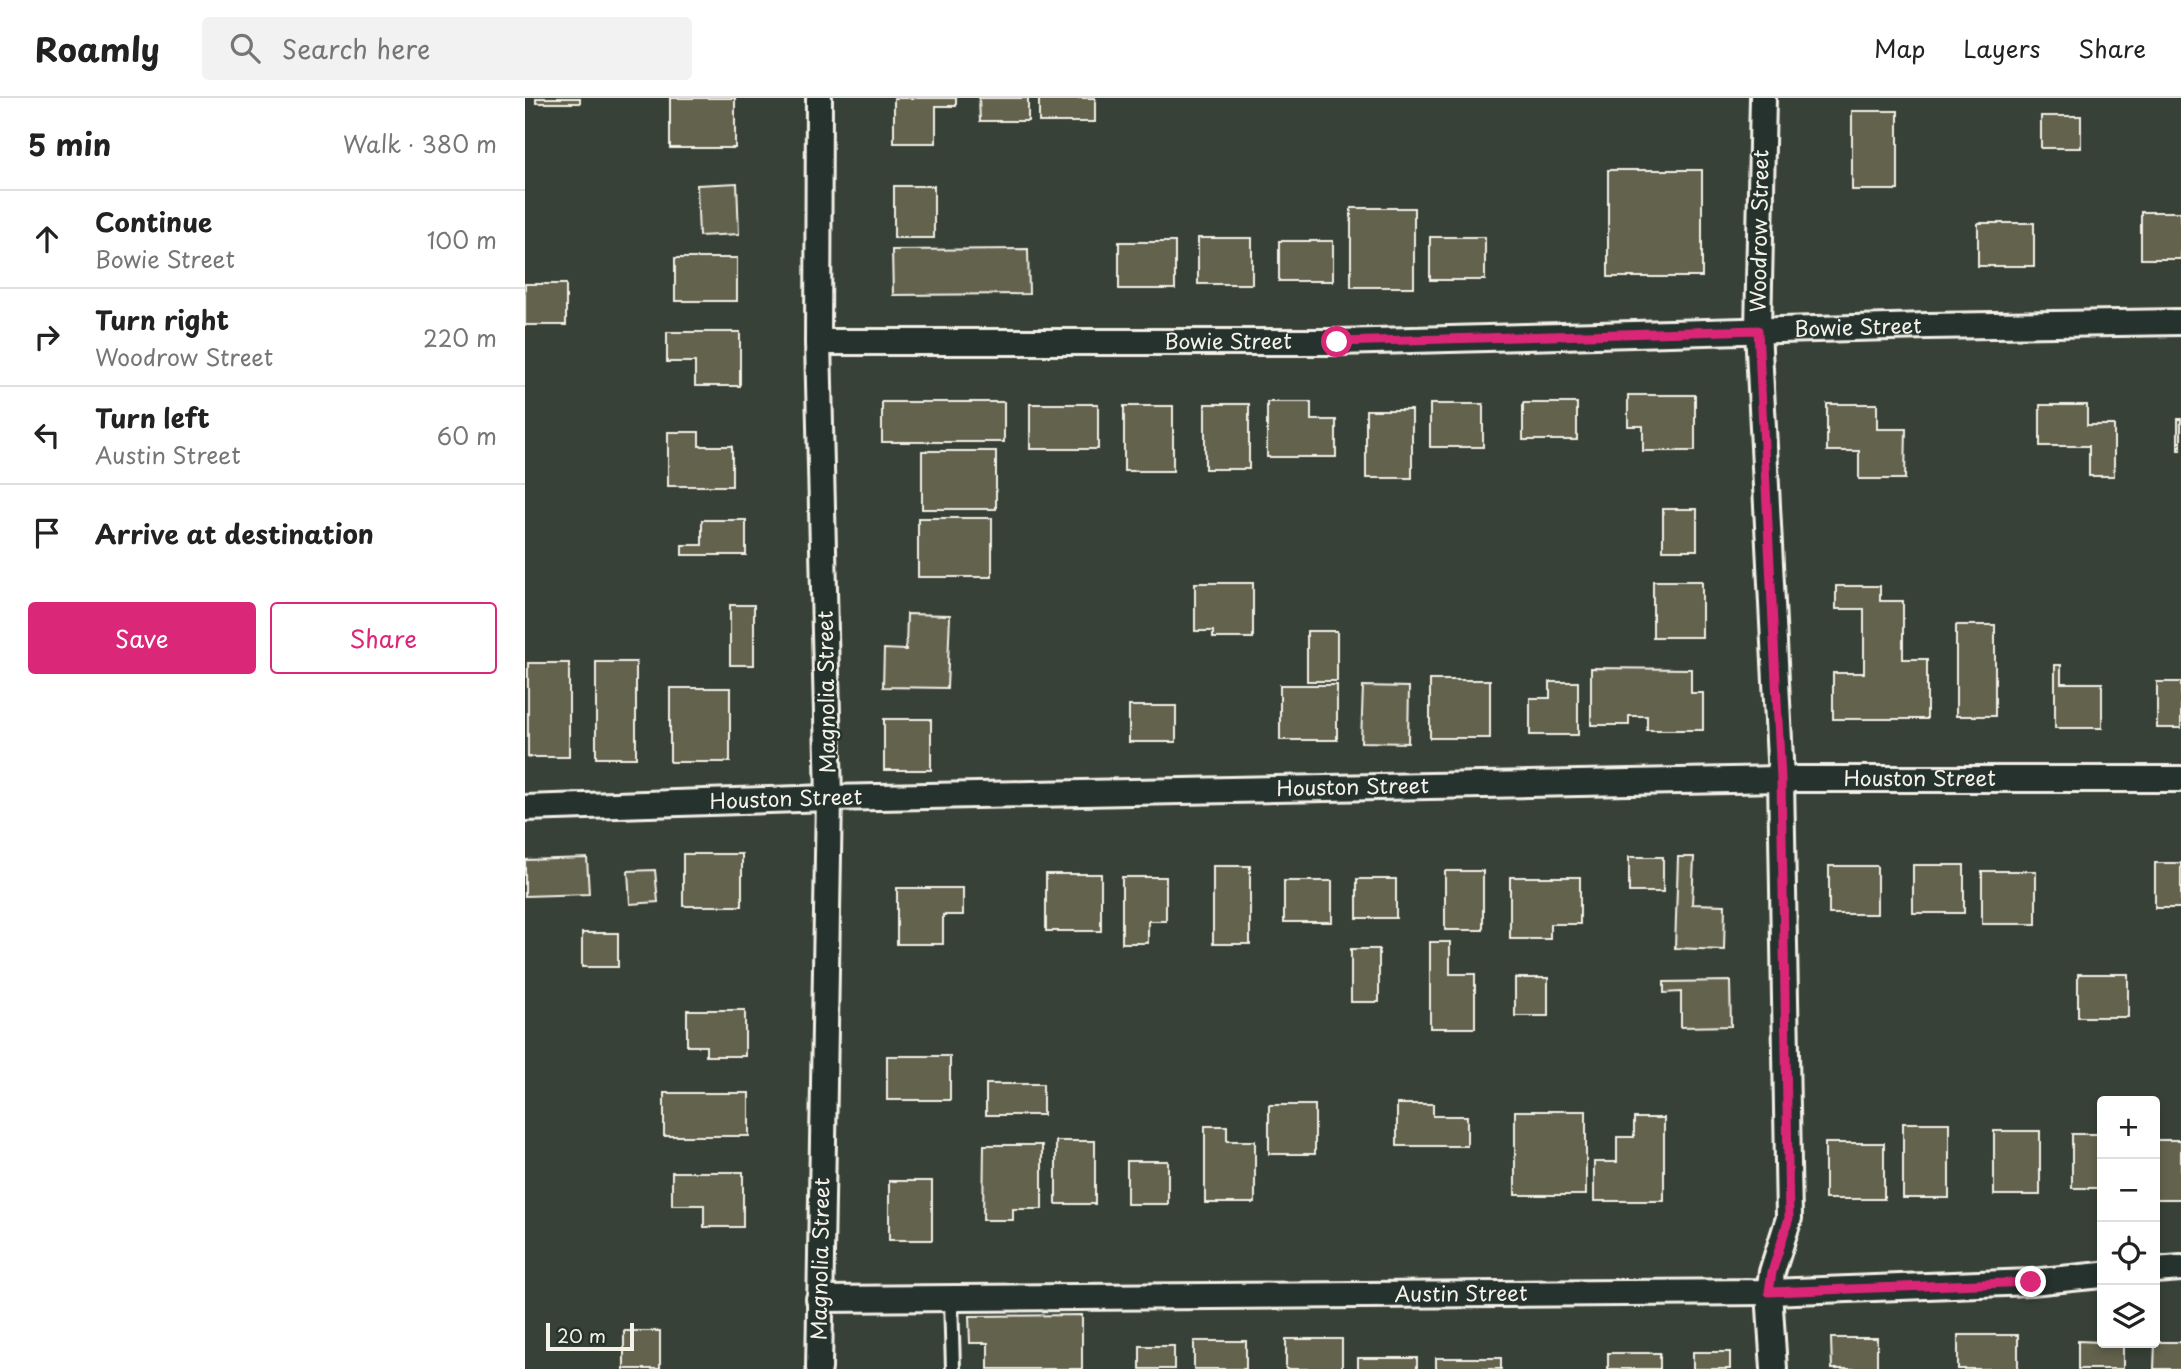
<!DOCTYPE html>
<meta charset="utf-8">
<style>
body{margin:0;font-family:"Playpen Sans",sans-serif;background:#f2f2f2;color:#222}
.controls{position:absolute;right:21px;bottom:21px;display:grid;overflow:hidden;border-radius:7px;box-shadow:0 4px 10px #0003}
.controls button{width:63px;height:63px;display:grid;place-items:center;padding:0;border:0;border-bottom:2px solid #e0e0e0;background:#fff;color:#222;font:35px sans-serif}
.scale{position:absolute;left:21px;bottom:18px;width:88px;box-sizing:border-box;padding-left:7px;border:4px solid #f4f1e8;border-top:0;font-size:19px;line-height:24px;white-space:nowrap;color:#f4f1e8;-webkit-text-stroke:5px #26332d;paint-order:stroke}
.stop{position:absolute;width:21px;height:21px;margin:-16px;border:5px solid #db2777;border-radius:50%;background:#fff}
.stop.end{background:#db2777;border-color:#fff;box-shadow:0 2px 7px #0008}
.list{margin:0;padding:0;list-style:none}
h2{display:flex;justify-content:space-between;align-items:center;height:91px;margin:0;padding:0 28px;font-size:30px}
h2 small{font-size:23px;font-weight:400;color:#767676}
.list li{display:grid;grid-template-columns:46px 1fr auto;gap:21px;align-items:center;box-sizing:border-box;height:98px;padding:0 28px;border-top:2px solid #e0e0e0}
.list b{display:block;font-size:26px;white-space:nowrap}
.list p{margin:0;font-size:23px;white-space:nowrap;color:#767676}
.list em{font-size:23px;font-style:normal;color:#767676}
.actions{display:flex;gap:14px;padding:21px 28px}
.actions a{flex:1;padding:16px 0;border:2px solid #db2777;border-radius:7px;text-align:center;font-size:24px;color:#db2777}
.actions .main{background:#db2777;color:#fff}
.icon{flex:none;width:38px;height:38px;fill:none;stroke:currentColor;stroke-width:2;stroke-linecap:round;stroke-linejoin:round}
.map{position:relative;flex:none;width:1656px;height:1271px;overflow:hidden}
header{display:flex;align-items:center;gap:42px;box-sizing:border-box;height:98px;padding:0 35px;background:#fff;border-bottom:2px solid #e0e0e0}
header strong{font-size:33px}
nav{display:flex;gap:38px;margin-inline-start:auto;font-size:24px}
.search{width:490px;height:63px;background:#f2f2f2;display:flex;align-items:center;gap:18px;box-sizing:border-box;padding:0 24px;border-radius:7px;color:#767676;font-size:26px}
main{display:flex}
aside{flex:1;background:#fff}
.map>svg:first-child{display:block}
.building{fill:#63624d;stroke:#f4f1e8;stroke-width:2}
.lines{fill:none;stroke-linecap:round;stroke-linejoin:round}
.lane-casing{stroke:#f4f1e8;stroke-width:18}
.street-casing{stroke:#f4f1e8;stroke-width:30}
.lane{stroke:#26332d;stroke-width:12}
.street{stroke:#26332d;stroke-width:24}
.route{stroke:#db2777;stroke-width:9}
.labels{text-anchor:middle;stroke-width:5;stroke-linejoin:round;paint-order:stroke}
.street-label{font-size:21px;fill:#f4f1e8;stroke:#26332d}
</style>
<header>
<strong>Roamly</strong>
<div class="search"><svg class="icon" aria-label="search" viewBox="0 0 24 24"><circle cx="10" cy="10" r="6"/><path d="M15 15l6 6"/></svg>Search here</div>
<nav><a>Map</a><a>Layers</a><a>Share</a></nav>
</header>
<main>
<aside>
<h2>5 min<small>Walk · 380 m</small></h2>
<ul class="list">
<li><svg class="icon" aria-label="ahead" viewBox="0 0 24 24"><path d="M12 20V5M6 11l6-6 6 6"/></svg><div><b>Continue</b><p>Bowie Street</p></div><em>100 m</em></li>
<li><svg class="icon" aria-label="right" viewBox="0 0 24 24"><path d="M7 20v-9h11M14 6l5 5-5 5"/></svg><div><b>Turn right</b><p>Woodrow Street</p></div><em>220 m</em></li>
<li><svg class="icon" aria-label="left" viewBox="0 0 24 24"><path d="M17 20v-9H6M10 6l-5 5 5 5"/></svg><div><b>Turn left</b><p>Austin Street</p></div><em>60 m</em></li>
<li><svg class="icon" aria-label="arrive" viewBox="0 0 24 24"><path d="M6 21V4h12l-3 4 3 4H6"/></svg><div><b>Arrive at destination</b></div></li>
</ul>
<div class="actions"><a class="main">Save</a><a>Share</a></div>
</aside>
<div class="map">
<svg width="1656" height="1271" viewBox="0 0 1656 1271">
<rect width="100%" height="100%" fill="#384137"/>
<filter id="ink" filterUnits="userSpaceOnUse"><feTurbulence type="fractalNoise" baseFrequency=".0143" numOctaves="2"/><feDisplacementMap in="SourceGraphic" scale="14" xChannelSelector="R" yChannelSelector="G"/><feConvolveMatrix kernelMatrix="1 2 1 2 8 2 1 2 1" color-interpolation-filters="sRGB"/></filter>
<g filter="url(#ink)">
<g class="building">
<rect x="11" y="0" width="44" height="5"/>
<rect x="145" y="0" width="65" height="50"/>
<path d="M369,0H431V8H411V45H369Z"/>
<path d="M454,0H503V23H455Z"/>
<rect x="514" y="0" width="56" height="24"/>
<rect x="1327" y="13" width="46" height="79"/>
<rect x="1516" y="18" width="40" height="32"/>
<rect x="1083" y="72" width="94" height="107"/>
<path d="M212,85L214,136L174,138L172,87Z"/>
<rect x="369" y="88" width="40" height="52"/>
<rect x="826" y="110" width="63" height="79"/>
<rect x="1616" y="114" width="40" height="47"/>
<rect x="1453" y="125" width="56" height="43"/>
<rect x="905" y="139" width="55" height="43"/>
<rect x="673" y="140" width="54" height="46"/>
<rect x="754" y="143" width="54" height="40"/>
<rect x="594" y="144" width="56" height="47"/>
<path d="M503,151L504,196L368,197L367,152Z"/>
<rect x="150" y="160" width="62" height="43"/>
<rect x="0" y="186" width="41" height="41"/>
<path d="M142,234H215V288H170V264H142Z"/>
<path d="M1103,297H1170V353H1118V328H1103Z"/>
<rect x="357" y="304" width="122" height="40"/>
<path d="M742,304H786V322H811V359H742Z"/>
<rect x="998" y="305" width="54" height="37"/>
<rect x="505" y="306" width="68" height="45"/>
<rect x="680" y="306" width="44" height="65"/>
<rect x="905" y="306" width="53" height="43"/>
<path d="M1302,306H1352V331H1381L1380,381H1334V353H1302Z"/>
<path d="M1515,307H1562V327H1589V378H1564V348H1515Z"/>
<rect x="599" y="308" width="49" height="65"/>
<rect x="841" y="312" width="46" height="68"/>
<rect x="1653" y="321" width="3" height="31"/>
<path d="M143,334H174V348H207V388H143Z"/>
<rect x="397" y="353" width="74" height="58"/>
<rect x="1138" y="411" width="34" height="41"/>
<rect x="393" y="420" width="74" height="59"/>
<path d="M177,422H221V457H157V447H177Z"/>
<rect x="1128" y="483" width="49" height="56"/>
<path d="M670,485H728V540H688V533H670Z"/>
<path d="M1311,488H1355V503H1378V561H1402V621H1308V575H1339V511H1311Z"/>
<rect x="205" y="507" width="24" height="60"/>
<path d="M382,516L425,517L422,590L358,589L359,551L381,552Z"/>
<rect x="1431" y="527" width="39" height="91"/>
<rect x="782" y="533" width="30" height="50"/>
<rect x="71" y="564" width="40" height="96"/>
<rect x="3" y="565" width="41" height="94"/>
<path d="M1530,567H1536V585H1577V630H1530Z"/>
<path d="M1066,570L1166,571V595H1178V632H1122V618H1104V627H1066Z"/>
<rect x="905" y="582" width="60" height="58"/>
<path d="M1025,584H1053V637H1005V600H1025Z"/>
<rect x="1632" y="584" width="24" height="46"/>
<rect x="755" y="587" width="57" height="55"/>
<path d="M838,588L884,589L883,645L836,644Z"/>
<rect x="145" y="590" width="60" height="74"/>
<rect x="604" y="608" width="47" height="36"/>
<rect x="359" y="621" width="47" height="51"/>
<rect x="158" y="756" width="59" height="52"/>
<rect x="1104" y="759" width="34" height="35"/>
<path d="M1153,759H1169L1167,806L1200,807L1199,852L1150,850Z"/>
<path d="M62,760L64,796L0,798V762Z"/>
<rect x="1630" y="765" width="26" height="45"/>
<rect x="1388" y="767" width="51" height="48"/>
<rect x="688" y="768" width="37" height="78"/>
<rect x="1304" y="768" width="48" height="48"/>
<path d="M130,772L133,804L105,806L103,773Z"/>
<rect x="920" y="773" width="38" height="59"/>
<rect x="1457" y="773" width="54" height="53"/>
<rect x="521" y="776" width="55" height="57"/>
<path d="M597,779H641V823H623V845H597Z"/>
<path d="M985,779H1055V826H1025V841H985Z"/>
<rect x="832" y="781" width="39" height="39"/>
<rect x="759" y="783" width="48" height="41"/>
<path d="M372,790H438V817H418V846H372Z"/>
<rect x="57" y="835" width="36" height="34"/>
<path d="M905,844H925V876H950V930H905Z"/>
<rect x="826" y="851" width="28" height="53"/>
<rect x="1553" y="876" width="50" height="43"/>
<rect x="990" y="880" width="33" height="38"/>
<path d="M1205,883L1206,928L1156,929V894L1139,895V884Z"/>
<path d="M162,912H220V958H181V948H162Z"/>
<rect x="362" y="958" width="63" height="44"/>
<rect x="461" y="986" width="57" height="31"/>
<rect x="139" y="995" width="85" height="43"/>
<path d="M872,1006H908V1018H942V1048H872Z"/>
<rect x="744" y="1007" width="46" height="49"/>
<rect x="990" y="1013" width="71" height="84"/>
<path d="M1109,1020H1139V1103H1069V1064H1092V1039H1109Z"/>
<rect x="1378" y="1025" width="46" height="75"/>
<path d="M680,1028H702V1043H730V1105H680Z"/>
<rect x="1469" y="1033" width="46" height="64"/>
<rect x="1547" y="1036" width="30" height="54"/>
<rect x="1630" y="1042" width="26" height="59"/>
<rect x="531" y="1043" width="39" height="63"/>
<rect x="1300" y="1045" width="59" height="56"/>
<path d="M459,1047H517V1111H488V1122H458Z"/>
<rect x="602" y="1063" width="41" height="43"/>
<path d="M147,1074H218V1129H179V1107H147Z"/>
<rect x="364" y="1083" width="43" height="59"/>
<path d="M557,1217V1271H463V1245H445L444,1218Z"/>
<rect x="99" y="1233" width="36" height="38"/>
<rect x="1433" y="1237" width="60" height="34"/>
<path d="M1306,1240H1352V1271H1307Z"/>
<rect x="761" y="1241" width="56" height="30"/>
<rect x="669" y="1243" width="52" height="28"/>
<path d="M1553,1243L1598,1245V1271H1553Z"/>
<path d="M1630,1244H1656V1271H1629Z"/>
<rect x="615" y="1248" width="34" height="23"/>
<rect x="1168" y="1254" width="37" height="17"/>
<rect x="1083" y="1255" width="52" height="16"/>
<rect x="833" y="1260" width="59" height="11"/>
<rect x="911" y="1260" width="65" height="11"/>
</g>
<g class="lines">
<g class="lane-casing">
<path id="lane" d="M426,1200L428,1271"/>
</g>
<g class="street-casing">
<g id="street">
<path d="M1238,0L1233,232L1256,681L1264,1120L1247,1174L1244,1194L1249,1271"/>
<path id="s1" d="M293,244H812L1403,228L1656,224"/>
<path id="s2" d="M0,710L304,700L1256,681H1656"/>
<path d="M1630,1172L1656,1170"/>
<path id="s3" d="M294,1201L1244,1194L1506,1184L1577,1177"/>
<path id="s4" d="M294,1271L304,700L293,244L294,0"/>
</g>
</g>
<use href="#lane" class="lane"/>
<use href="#street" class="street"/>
</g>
</g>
<g class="lines" filter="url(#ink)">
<path class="route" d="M812,244L1233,232L1256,681L1264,1120L1247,1174L1244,1194L1506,1184"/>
</g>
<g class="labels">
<g class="street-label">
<text transform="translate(1235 133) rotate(-89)" y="7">Woodrow Street</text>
<text dy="7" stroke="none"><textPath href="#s1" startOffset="1040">Bowie Street</textPath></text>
<text dy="7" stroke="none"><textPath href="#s1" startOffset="410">Bowie Street</textPath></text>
<text transform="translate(302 594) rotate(-91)" y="7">Magnolia Street</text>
<text dy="7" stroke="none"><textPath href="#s2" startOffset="1395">Houston Street</textPath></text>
<text dy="7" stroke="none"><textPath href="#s2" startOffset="828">Houston Street</textPath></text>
<text dy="7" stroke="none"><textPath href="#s2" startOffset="261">Houston Street</textPath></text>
<text dy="7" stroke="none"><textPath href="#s4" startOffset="110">Magnolia Street</textPath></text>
<text dy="7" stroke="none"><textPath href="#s3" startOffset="642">Austin Street</textPath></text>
</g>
</g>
</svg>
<div class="controls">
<button>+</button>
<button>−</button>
<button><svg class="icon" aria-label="locate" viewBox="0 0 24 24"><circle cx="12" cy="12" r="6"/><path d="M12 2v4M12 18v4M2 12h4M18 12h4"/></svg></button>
<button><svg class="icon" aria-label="layers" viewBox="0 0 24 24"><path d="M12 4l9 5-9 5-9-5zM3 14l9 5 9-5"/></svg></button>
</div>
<div class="scale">20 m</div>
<div class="stop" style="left:812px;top:244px"></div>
<div class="stop end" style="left:1506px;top:1184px"></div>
</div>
</main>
